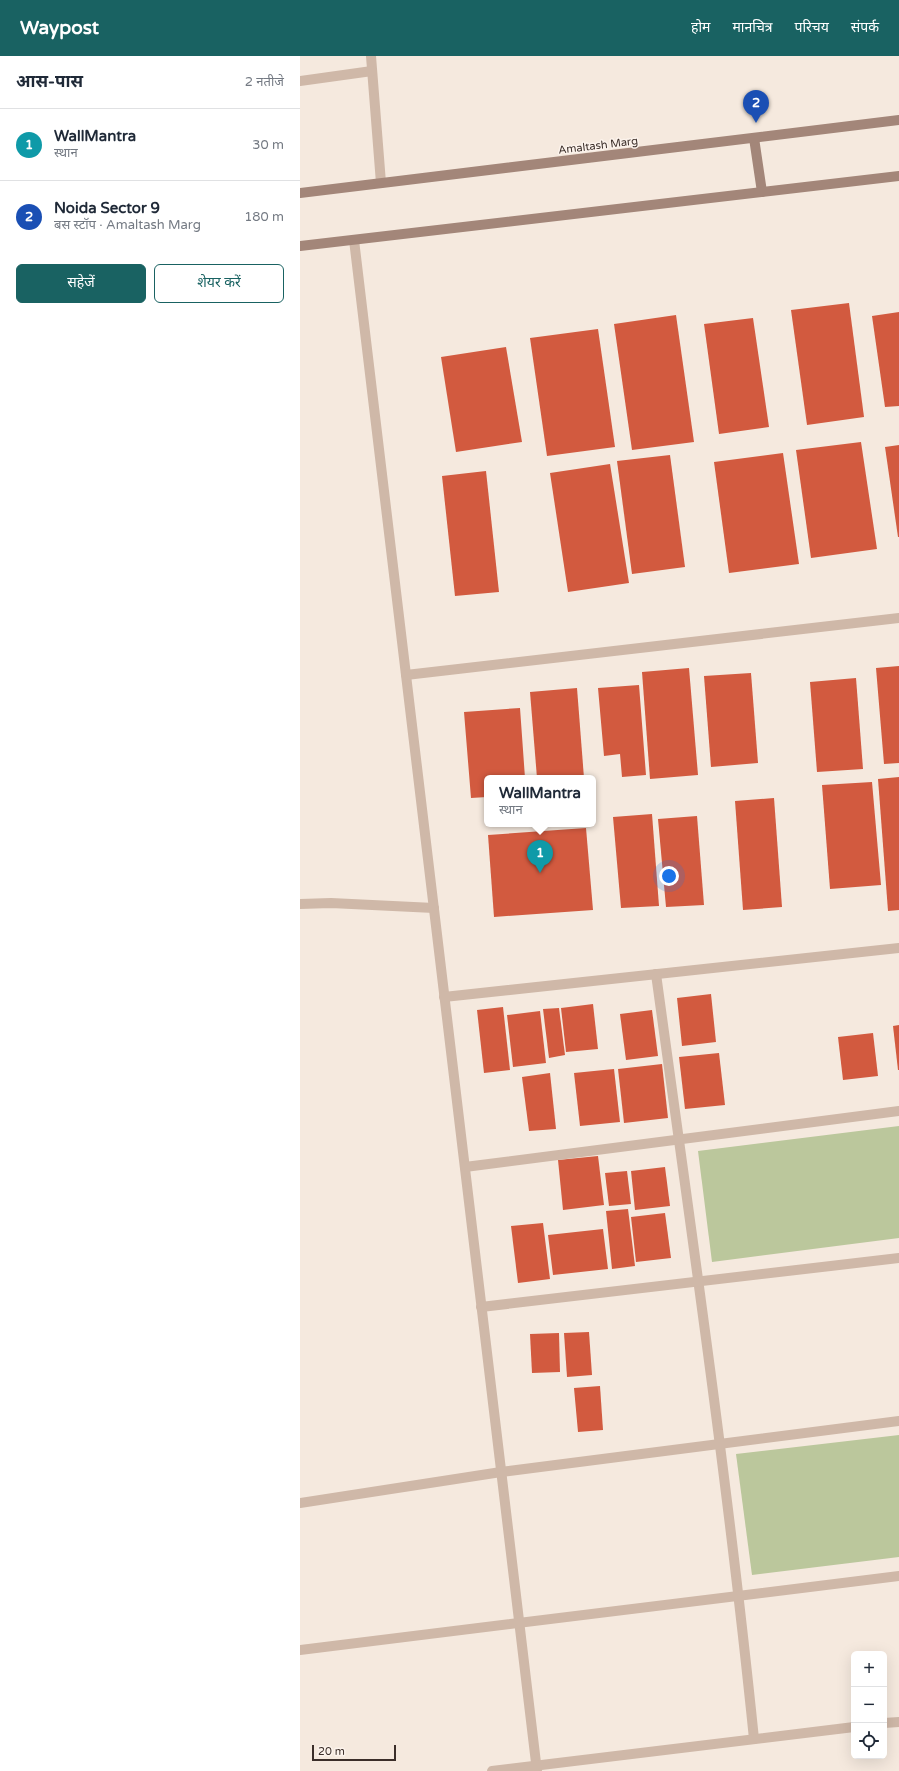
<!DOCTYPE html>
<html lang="hi">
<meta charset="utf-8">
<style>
body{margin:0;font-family:"Varela Round","Noto Sans Devanagari",sans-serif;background:#f6f6f7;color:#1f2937}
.controls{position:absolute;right:12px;bottom:12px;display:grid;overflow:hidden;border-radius:6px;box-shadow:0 4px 16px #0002}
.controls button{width:36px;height:36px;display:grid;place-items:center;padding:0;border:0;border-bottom:1px solid #e0e1e3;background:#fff;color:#1f2937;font:20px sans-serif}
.scale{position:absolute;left:12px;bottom:10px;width:84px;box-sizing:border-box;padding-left:4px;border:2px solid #3b2e29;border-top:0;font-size:11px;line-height:14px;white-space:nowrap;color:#3b2e29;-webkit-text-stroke:3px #fcf3ec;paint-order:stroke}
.you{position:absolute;left:369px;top:820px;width:14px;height:14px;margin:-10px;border:3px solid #fff;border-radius:50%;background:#1a73e8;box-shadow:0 0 0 6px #1a73e833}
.badge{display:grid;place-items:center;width:26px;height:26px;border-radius:50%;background:#196262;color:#fff;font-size:13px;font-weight:700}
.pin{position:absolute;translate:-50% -33px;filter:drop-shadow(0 1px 2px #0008)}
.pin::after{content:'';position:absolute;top:21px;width:14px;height:12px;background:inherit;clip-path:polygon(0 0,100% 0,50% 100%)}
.popup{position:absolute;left:184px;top:719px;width:112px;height:52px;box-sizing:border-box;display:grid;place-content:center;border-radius:6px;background:#fff;filter:drop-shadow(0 1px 3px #0005);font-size:13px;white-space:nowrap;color:#747a83}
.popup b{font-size:15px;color:#1f2937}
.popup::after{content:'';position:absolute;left:50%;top:100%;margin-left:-8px;border:8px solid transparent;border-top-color:#fff}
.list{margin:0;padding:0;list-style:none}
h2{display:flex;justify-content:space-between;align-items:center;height:52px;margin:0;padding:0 16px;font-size:17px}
h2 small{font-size:13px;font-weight:400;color:#747a83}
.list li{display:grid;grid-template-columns:26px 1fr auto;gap:12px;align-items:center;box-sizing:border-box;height:72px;padding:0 16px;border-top:1px solid #e0e1e3}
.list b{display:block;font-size:15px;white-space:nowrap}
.list p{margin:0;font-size:13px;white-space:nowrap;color:#747a83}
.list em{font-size:13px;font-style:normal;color:#747a83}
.actions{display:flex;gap:8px;padding:12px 16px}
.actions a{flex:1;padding:9px 0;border:1px solid #196262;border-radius:6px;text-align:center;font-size:14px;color:#196262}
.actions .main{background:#196262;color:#fff}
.icon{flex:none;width:22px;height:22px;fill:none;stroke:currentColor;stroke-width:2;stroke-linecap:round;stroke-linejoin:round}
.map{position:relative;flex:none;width:599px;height:1715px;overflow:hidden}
header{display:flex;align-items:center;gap:24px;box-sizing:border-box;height:56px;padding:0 20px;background:#196262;color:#fff}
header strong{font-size:19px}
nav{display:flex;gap:22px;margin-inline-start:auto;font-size:14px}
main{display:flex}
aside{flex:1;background:#fff}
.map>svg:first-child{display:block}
.green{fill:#bbc79c}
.building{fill:#d25a3f}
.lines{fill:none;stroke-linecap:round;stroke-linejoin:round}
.lane{stroke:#cfb8a8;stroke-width:10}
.street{stroke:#cfb8a8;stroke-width:10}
.secondary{stroke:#a38679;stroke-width:10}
.labels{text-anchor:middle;stroke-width:3;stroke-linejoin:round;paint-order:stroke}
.street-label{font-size:11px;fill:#3b2e29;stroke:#fcf3ec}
</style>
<header>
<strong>Waypost</strong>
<nav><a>होम</a><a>मानचित्र</a><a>परिचय</a><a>संपर्क</a></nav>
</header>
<main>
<aside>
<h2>आस-पास<small>2 नतीजे</small></h2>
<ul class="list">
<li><span class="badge" style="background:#0f9aa8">1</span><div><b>WallMantra</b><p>स्थान</p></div><em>30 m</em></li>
<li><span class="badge" style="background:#1a4fb4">2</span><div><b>Noida Sector 9</b><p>बस स्टॉप · Amaltash Marg</p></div><em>180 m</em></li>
</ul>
<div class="actions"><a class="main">सहेजें</a><a>शेयर करें</a></div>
</aside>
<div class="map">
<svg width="599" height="1715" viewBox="0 0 599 1715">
<rect width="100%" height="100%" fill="#f5e9de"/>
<g class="green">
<path d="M599,1070V1182L412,1206L398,1095Z"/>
<path d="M599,1379V1501L452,1519L436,1398Z"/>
</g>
<g class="building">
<path d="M549,247L564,361L507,369L491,254Z"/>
<path d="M599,256V350L585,351L572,260Z"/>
<path d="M376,259L394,386L332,394L314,268Z"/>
<path d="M453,262L469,371L419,378L404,268Z"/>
<path d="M298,273L315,391L247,400L230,282Z"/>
<path d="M206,291L222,386L156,396L141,301Z"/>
<path d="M561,386L577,493L511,502L496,394Z"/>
<path d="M599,389V481H598L585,391Z"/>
<path d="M483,397L499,508L429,517L414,406Z"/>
<path d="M370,399L385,511L332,518L317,405Z"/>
<path d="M310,408L329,527L268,536L250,417Z"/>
<path d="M186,415L199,536L155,540L142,420Z"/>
<path d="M599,610V707L584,708L576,612Z"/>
<path d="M389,612L398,719L350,723L342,616Z"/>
<path d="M451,617L458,707L411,711L404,620Z"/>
<path d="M556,622L563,713L517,716L510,626Z"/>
<path d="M339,629L346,719L322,721L320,698L304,700L298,632Z"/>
<path d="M277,632L284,722H237L230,636Z"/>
<path d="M220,652L225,722H187V741L171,742L164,656Z"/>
<path d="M599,721V854L588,855L578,723Z"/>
<path d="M572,726L581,829L530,833L522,729Z"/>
<path d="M474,742L482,851L443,854L435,745Z"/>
<path d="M352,758L359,850L321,852L313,761Z"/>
<path d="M397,760L404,849L366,851L358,763Z"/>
<path d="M286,772L293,854L194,861L188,779Z"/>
<path d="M411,938L416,986L382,990L377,942Z"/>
<path d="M293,948L298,993L266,996L261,952Z"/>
<path d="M203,951L210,1014L184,1017L177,954Z"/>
<path d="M259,952L265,999L249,1002L243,953Z"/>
<path d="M352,954L358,1000L326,1004L320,958Z"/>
<path d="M240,955L246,1007L213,1011L207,959Z"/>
<path d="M599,969V1014H598L593,970Z"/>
<path d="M573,977L578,1020L543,1024L538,981Z"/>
<path d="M419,997L425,1049L385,1053L379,1001Z"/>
<path d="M362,1008L368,1062L324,1067L318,1013Z"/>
<path d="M314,1013L320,1066L280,1070L274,1017Z"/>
<path d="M250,1017L256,1073L229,1075L222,1021Z"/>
<path d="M298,1100L304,1149L263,1154L258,1104Z"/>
<path d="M365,1111L370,1150L335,1154L331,1115Z"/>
<path d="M327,1115L331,1148L309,1150L305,1117Z"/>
<path d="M328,1153L335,1210L312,1213L306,1155Z"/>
<path d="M365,1157L371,1202L336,1206L331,1161Z"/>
<path d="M243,1167L250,1223L218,1227L211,1170Z"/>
<path d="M303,1173L308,1213L253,1219L248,1179Z"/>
<path d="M289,1276L292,1319L267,1321L264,1277Z"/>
<path d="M259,1277L260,1316L232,1317L230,1278Z"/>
<path d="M300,1330L303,1374L278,1376L274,1332Z"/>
</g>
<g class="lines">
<g class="lane">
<path d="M71,0L81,127"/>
<path d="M0,25L72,15"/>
<path d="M0,848L31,847L134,852"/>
</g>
<g class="street">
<path d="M54,184L237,1715"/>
<path d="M106,619L599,562"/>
<path d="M356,918C391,1173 428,1427 454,1683"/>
<path d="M144,941L599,892"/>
<path d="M165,1111L599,1055"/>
<path d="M181,1251L599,1202"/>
<path d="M0,1447L201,1416L599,1365"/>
<path d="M0,1594L599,1520"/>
<path d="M584,1667L599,1666"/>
<path d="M192,1715L554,1671"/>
</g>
<g class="secondary">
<path d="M454,82L462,136"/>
<path d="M0,137L599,64"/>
<path d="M0,190L599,120"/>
</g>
</g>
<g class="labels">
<g class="street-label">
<text transform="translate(298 89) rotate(-7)" y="4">Amaltash Marg</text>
</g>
</g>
</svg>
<div class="controls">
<button>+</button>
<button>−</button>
<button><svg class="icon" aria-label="locate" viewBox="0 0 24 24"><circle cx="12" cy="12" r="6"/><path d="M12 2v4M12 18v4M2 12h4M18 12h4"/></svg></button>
</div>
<div class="scale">20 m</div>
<div class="you"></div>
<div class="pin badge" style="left:240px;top:817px;background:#0f9aa8">1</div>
<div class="popup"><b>WallMantra</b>स्थान</div>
<div class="pin badge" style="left:456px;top:67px;background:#1a4fb4">2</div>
</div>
</main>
